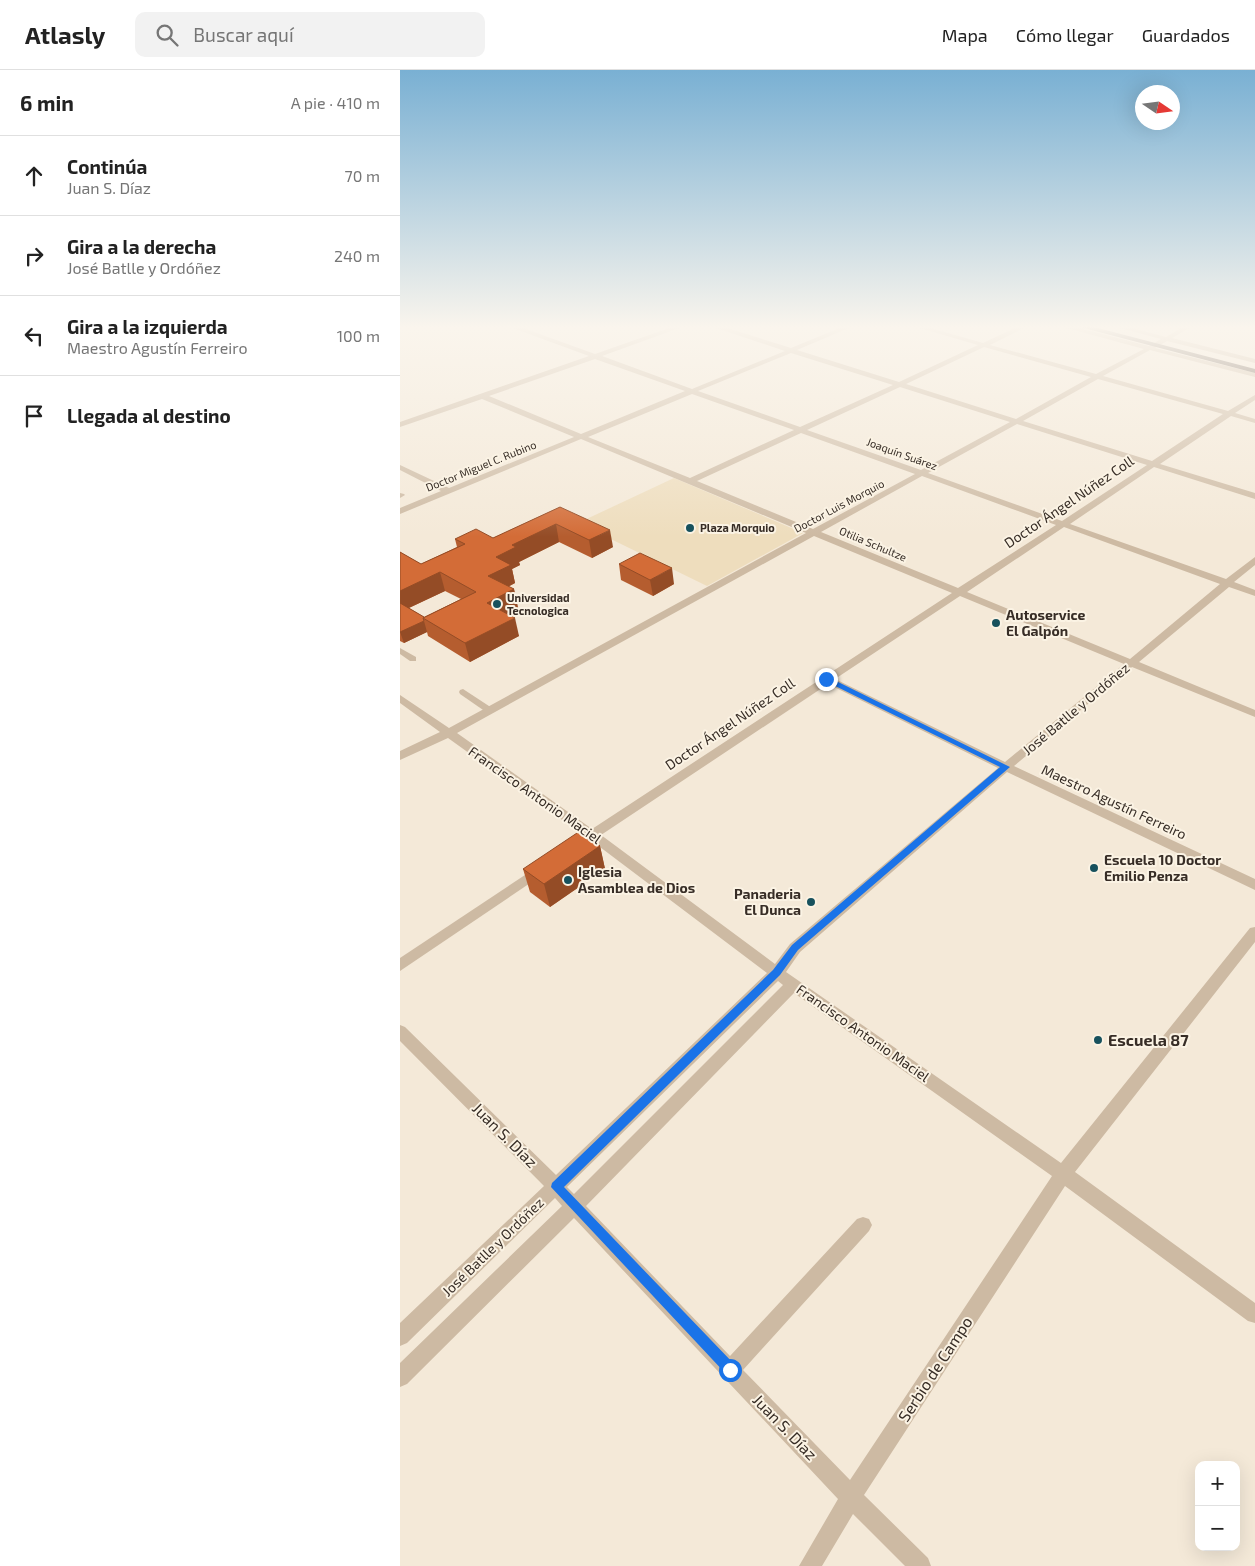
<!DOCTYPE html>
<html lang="es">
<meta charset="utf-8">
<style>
body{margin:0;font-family:"Exo 2",sans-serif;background:#f2f2f2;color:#222}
.controls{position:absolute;right:15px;bottom:15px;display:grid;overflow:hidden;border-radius:10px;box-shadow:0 5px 20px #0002}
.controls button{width:45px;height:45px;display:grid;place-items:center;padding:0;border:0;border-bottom:1px solid #e0e0e0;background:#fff;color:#222;font:25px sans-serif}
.compass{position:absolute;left:735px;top:15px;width:45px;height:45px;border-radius:50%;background:#fff;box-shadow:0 5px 20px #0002;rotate:103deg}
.stop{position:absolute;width:15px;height:15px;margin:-11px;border:4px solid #1a73e8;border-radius:50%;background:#fff}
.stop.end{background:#1a73e8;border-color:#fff;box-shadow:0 1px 5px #0008}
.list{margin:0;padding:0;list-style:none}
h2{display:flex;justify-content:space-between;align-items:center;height:65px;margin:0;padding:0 20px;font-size:21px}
h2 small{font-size:16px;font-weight:400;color:#767676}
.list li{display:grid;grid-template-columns:32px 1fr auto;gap:15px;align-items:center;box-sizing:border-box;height:80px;padding:0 20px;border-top:1px solid #e0e0e0}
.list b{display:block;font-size:19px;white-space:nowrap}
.list p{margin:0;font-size:16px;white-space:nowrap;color:#767676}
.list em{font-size:16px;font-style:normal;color:#767676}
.icon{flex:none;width:28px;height:28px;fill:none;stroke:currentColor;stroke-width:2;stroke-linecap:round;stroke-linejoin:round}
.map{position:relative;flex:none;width:855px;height:1496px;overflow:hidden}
header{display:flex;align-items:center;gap:30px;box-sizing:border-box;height:70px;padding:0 25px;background:#fff;border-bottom:1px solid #e0e0e0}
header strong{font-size:24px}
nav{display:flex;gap:28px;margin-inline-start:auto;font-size:18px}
.search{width:350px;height:45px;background:#f2f2f2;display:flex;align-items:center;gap:12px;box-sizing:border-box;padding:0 18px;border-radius:10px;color:#767676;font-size:19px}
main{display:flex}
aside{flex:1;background:#fff}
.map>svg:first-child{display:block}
.plaza{fill:#eeddbd}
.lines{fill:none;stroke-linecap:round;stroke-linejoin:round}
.lane{fill:#cdbaa3;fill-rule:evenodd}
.street{fill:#cdbaa3;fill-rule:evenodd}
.highway{fill:#59483c;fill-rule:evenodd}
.wall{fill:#b55d2f;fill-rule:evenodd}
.shaded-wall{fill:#944c26}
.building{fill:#d36c37;stroke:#944c26}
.route{fill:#1a73e8}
.poi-dot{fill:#17515d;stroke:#fbf3e4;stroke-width:2}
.labels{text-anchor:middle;stroke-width:4;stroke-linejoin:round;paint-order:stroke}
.far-street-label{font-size:11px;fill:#372d26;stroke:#fbf3e4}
.far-poi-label{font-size:11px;font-weight:bold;fill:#372d26;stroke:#fbf3e4;text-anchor:start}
.street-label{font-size:14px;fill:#372d26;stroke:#fbf3e4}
.poi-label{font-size:14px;font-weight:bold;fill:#372d26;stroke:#fbf3e4;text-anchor:start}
.near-poi-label{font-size:16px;font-weight:bold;fill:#372d26;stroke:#fbf3e4;text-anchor:start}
.near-street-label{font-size:16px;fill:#372d26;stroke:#fbf3e4}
</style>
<header>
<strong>Atlasly</strong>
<div class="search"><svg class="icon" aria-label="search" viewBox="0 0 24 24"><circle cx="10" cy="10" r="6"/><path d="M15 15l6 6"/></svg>Buscar aquí</div>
<nav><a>Mapa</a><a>Cómo llegar</a><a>Guardados</a></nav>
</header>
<main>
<aside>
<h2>6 min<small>A pie · 410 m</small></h2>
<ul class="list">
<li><svg class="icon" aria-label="ahead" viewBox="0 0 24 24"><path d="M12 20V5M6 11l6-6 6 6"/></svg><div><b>Continúa</b><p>Juan S. Díaz</p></div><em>70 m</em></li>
<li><svg class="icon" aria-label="right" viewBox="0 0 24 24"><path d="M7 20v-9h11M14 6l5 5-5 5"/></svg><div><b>Gira a la derecha</b><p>José Batlle y Ordóñez</p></div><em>240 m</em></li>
<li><svg class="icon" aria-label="left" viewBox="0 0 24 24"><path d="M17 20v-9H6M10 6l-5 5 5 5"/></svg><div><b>Gira a la izquierda</b><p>Maestro Agustín Ferreiro</p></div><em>100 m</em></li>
<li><svg class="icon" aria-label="arrive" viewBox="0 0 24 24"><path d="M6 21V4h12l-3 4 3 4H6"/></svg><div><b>Llegada al destino</b></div></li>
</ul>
</aside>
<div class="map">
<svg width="855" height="1496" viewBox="0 0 855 1496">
<rect width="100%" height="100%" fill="#f4e9d8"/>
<path class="plaza" d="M274,408L403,463L307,516L178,453Z"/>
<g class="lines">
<g class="lane">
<path d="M0,423L4,424L5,425L0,428Z"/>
<path d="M0,578L16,587V591H10L0,584Z"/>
<path d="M63,619L92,638L93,640L92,642H86L60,624L59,622L60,620Z"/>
</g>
<g class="street">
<path d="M110,257H120L195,284L272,257H282L202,286L292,319L385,281L313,257H324L391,278L442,257H451L397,280L499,312L578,275L516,257H527L583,273L617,257H626L590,275L696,304L744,279L663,257H675L749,276L761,269L716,257H728L766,267L783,257H791L772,268L855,289V293L767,271L755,278L855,303V307L750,280L703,306L828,341L855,325V330L835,343L855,349V353L831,346L760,394L855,423V429L754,397L670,454L826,509L855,487V495L834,512L855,520V526L829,517L739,592L855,640V647L732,597L614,696L855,809V820L607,702L400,882L386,902L661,1093L850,858L855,857V872L675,1102L855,1233V1253L848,1251L665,1116L464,1425L528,1488L531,1496H505L453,1444L422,1496H399L438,1429L174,1148L7,1314L0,1317V1293L162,1136L155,1128L7,1273L0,1276V1253L144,1116L0,971V955L5,957L156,1105L367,903L192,771L186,773L181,772L180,769L183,765L48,668L0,690V681L40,662L0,633V625L49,658L406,463L181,369L0,444V438L41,421L0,400V395L49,418L174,367L82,329L0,357V352L189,286ZM584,277L691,307L616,349L506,314ZM391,283L493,315L400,357L298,321ZM195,289L285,321L181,364L89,326ZM698,309L823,344L752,391L623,351ZM500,317L610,352L521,400L407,360ZM292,324L394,360L290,408L188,367ZM617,354L747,395L662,451L528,403ZM401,363L515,404L413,459L297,411ZM522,406L656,455L558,518L421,462ZM664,457L820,514L730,589L567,522ZM414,466L552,523L192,759L57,663ZM560,526L724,594L605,692L435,609ZM428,614L598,698L390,874L375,894L201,765ZM378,911L383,915L174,1124L167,1117ZM394,923L652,1106L450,1410L343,1300L469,1161L472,1155L469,1149L463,1147L457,1149L330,1286L186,1136Z"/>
<path d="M140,795L145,797L147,800L145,803L0,901V888Z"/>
</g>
<path class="highway" d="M680,257H694L855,299V303Z"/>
</g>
<g class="wall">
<path d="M160,437L213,477L192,488L159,472L119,492L120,495L112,499L115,513L108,517L114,519L118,538L107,543L119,566L70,592L28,566L27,562L4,573L0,571V482L21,494L57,477L55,469L93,468ZM45,521L61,529L24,547L9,538Z"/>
<path d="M219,494L274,514L253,526L221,510Z"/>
<path d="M200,776L205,799L150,837L130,822L123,799Z"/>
</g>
<g class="shaded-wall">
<path d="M156,454L159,472L119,492L120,495L112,499L115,513L93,524L88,506L96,487L112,475Z"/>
<path d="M210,460L213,477L192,488L189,470Z"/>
<path d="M272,498L274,514L253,526L250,510Z"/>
<path d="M40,502L45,521L0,542V521Z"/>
<path d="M114,519L118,538L92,551L87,533Z"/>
<path d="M115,548L119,566L70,592L65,573Z"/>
<path d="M24,551L27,562L4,573L0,562Z"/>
<path d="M200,776L205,799L150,837L144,814Z"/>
</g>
<g class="building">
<path d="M160,437L210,460L189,470L156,454L112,475L116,477L96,487L111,495L88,506L114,519L87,533L115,548L65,573L23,548L76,522L40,502L0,521V482L21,494L65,474L55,469L76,459L93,468Z"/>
<path d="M240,483L272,498L250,510L219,494Z"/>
<path d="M0,533L24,547L23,548L24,551L0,562Z"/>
<path d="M180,761L200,776L144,814L123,799Z"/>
</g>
<linearGradient id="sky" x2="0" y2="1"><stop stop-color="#79b0d3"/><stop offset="0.55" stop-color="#faf5ed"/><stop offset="1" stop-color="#faf5ed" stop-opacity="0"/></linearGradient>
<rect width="855" height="467" fill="url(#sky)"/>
<path class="route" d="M423,607H428L610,697L398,880L380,905L164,1117L335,1295L337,1300L335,1304L330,1306L326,1304L151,1117L152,1113L373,900L392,875L600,697L423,610Z"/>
<g class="poi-dot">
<circle cx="290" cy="458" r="5"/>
<circle cx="97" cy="534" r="5"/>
<circle cx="596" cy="553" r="5"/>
<circle cx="694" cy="798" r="5"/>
<circle cx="168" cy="810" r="5"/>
<circle cx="411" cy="832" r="5"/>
<circle cx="698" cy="970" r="5"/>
</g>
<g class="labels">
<g class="far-street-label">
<text transform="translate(502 384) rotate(20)" y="4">Joaquín Suárez</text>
<text transform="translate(81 396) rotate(-22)" y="4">Doctor Miguel C. Rubino</text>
<text transform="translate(439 436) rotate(-28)" y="4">Doctor Luis Morquio</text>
<text transform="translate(473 474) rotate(23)" y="4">Otilia Schultze</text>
</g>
<g class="far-poi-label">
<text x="300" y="462">Plaza Morquio</text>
<text x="107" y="532">Universidad<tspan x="107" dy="13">Tecnologica</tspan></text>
</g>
<g class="street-label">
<text transform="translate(669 432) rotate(-34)" y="5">Doctor Ángel Núñez Coll</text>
<text transform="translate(676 639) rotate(-40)" y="5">José Batlle y Ordóñez</text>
<text transform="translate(330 654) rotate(-34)" y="5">Doctor Ángel Núñez Coll</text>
<text transform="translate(135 725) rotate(35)" y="5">Francisco Antonio Maciel</text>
<text transform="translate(714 732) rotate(25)" y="5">Maestro Agustín Ferreiro</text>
<text transform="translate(463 963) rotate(35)" y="5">Francisco Antonio Maciel</text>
<text transform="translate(93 1177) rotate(-44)" y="5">José Batlle y Ordóñez</text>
</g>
<g class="poi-label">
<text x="606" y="550">Autoservice<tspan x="606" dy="16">El Galpón</tspan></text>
<text x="704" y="795">Escuela 10 Doctor<tspan x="704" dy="16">Emilio Penza</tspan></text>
<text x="178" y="807">Iglesia<tspan x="178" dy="16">Asamblea de Dios</tspan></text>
<text x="401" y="829" text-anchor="end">Panaderia<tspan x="401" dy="16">El Dunca</tspan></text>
</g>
<g class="near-poi-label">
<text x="708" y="976">Escuela 87</text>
</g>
<g class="near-street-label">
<text transform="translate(105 1065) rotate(45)" y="6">Juan S. Díaz</text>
<text transform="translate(535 1299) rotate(-57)" y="6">Serbio de Campo</text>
<text transform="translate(385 1357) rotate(46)" y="6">Juan S. Díaz</text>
</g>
</g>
</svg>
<div class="controls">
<button>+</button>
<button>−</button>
</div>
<svg class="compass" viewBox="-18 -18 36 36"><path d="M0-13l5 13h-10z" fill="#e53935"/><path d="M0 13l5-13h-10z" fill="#767676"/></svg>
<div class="stop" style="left:330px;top:1300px"></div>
<div class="stop end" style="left:426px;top:609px"></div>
</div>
</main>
